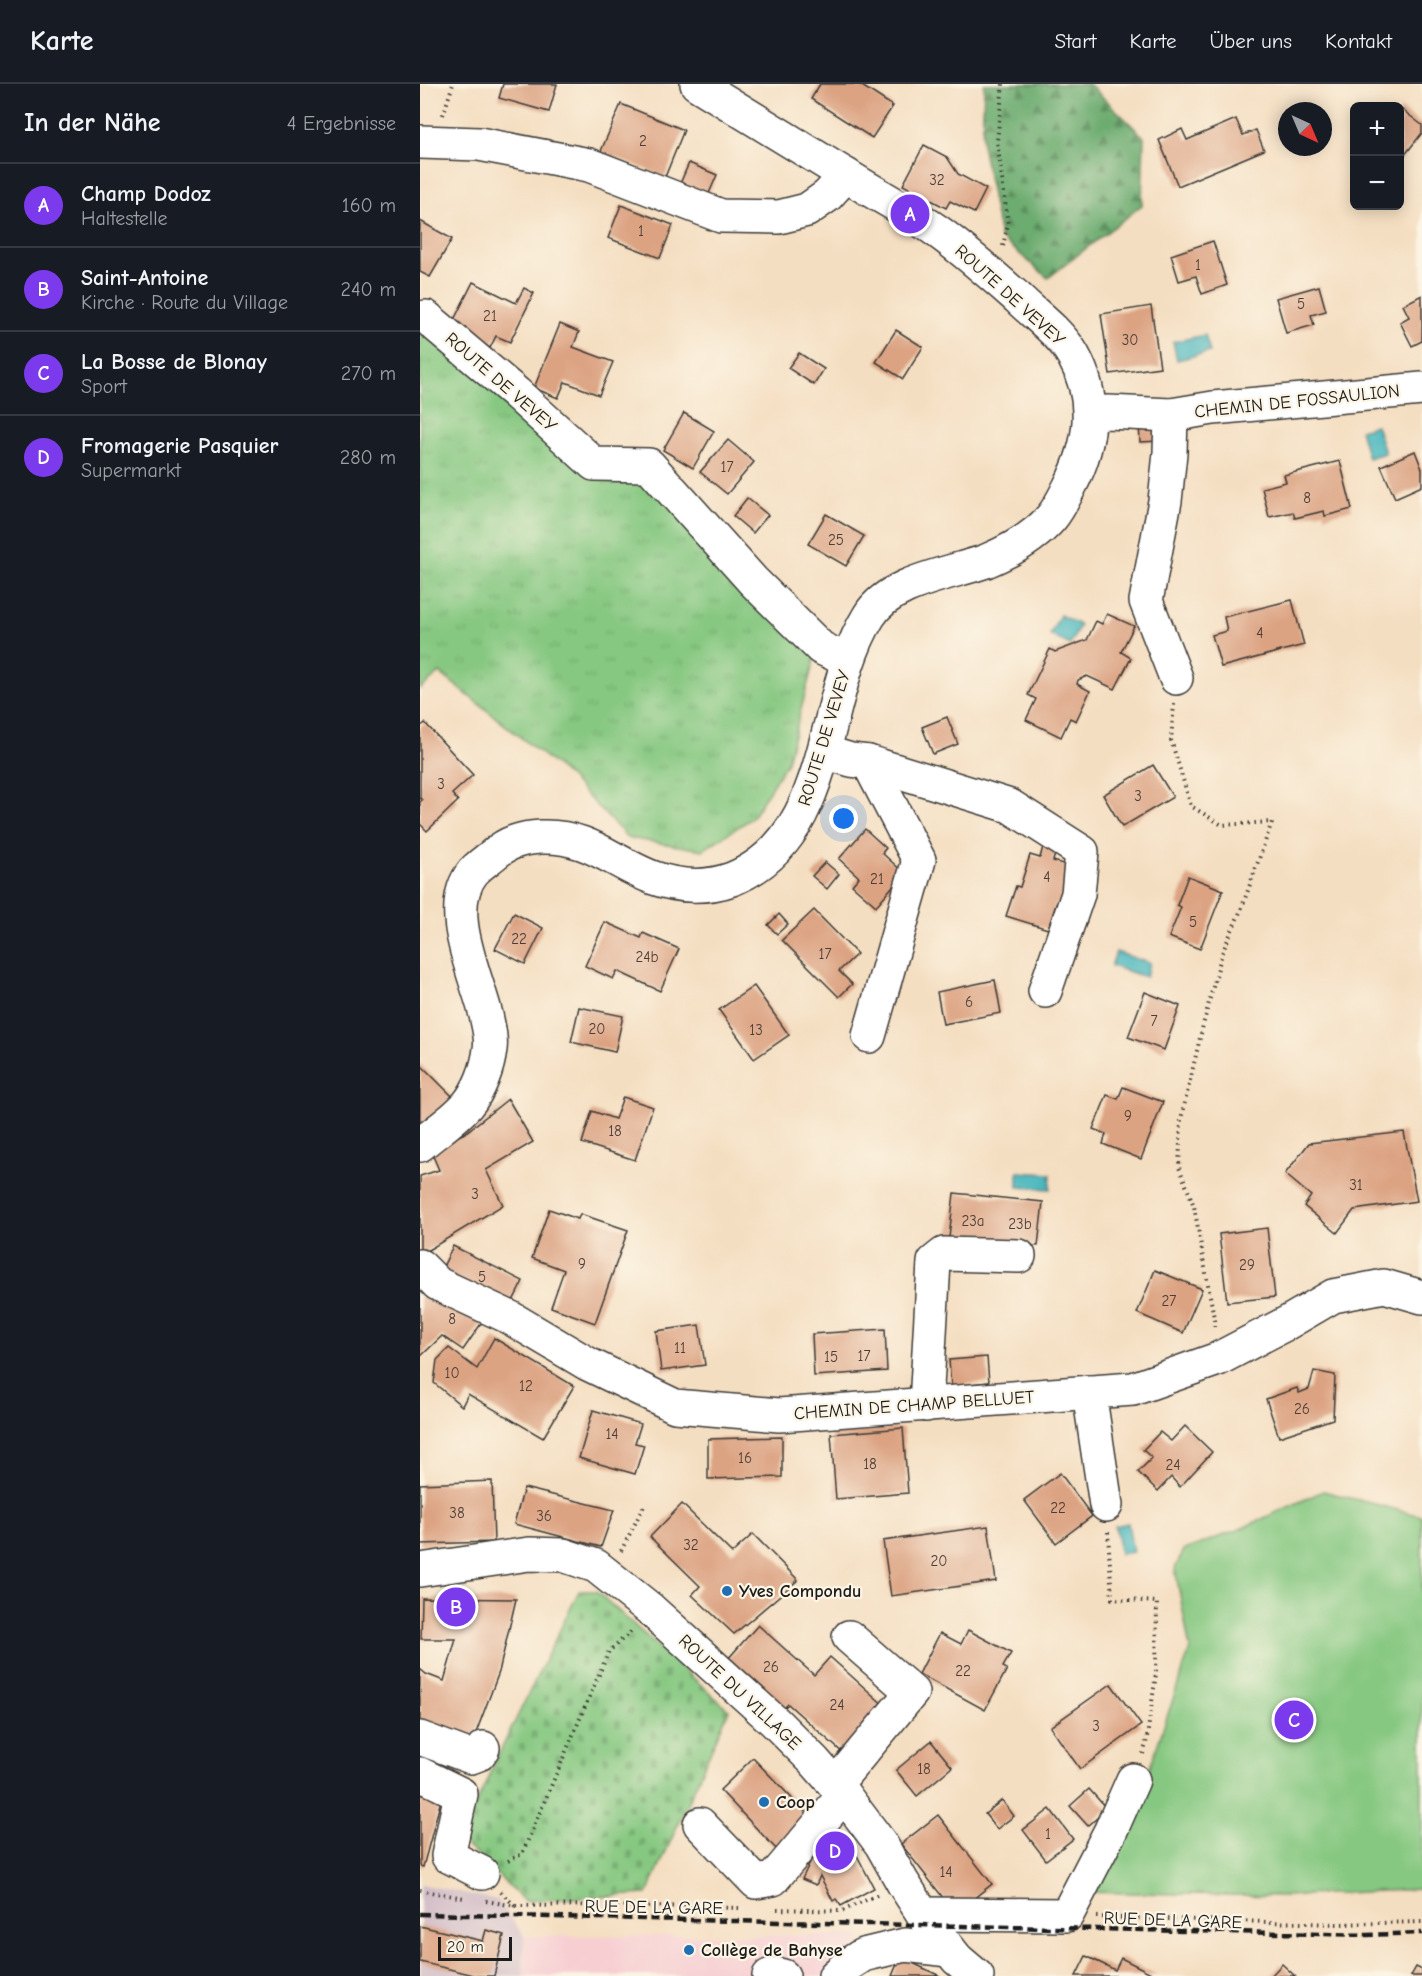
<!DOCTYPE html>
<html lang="de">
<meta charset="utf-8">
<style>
body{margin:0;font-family:"Comic Neue",sans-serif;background:#242831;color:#f1f3f6}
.controls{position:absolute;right:18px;top:18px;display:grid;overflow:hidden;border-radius:9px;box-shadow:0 3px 15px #0003}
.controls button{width:54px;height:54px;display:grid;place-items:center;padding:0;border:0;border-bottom:2px solid #363941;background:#171b24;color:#f1f3f6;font:30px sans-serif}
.compass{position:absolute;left:858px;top:18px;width:54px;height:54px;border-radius:50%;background:#171b24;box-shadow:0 3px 15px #0003;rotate:136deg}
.scale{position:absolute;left:18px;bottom:15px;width:74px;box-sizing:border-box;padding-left:6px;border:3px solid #1c1c1c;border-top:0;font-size:16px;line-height:21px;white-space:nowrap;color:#1c1c1c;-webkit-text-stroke:4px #fcf5e5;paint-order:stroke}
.you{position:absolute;left:424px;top:735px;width:21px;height:21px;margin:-15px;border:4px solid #fff;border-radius:50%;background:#1a73e8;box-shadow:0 0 0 9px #1a73e833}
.badge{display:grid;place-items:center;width:39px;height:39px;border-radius:50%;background:#7c3aed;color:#fff;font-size:20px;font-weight:700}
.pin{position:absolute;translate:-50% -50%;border:3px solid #fff;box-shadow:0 2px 6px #0006}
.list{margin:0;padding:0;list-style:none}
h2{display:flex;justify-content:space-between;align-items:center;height:78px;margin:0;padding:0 24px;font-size:26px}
h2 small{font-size:20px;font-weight:400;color:#9ea1a6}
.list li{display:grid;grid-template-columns:39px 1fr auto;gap:18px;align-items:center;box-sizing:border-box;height:84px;padding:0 24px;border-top:2px solid #363941}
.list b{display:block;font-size:22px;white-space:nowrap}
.list p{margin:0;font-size:20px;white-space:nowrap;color:#9ea1a6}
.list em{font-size:20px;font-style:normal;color:#9ea1a6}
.map{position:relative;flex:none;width:1002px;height:1892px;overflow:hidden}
header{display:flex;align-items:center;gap:36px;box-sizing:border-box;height:84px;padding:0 30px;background:#171b24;border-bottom:2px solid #363941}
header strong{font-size:28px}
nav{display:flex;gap:33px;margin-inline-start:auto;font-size:21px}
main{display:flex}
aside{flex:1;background:#171b24}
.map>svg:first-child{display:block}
.built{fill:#f7cfd3}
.railway{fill:#d2bdc7}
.grass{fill:url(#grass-tufts);stroke:#51724e;stroke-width:1.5}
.forest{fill:url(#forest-firs);stroke:#446446;stroke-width:1.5}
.cemetery{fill:url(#cemetery-stones);stroke:#51724e;stroke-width:1.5}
.pitch{fill:#86c881;stroke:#51724e;stroke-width:1.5}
.water{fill:#46b6bd;stroke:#31696c;stroke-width:1.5}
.building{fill:#dca382}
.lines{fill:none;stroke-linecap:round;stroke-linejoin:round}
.minor-casing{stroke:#3c3935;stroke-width:36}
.major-casing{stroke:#3c3935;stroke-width:36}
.path{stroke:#3c3935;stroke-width:4;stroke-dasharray:1.5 4.5;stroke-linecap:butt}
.minor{stroke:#fff;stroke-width:33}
.major{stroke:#fff;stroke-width:33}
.rail{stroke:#1c1c1c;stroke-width:4.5;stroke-dasharray:9 4.5;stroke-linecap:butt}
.poi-dot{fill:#1f6fb2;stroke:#fcf5e5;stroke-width:2}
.labels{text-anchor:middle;stroke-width:4.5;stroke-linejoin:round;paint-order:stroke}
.number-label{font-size:15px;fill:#4c3e36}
.street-label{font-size:18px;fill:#1c1c1c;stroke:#fcf5e5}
.poi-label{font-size:18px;font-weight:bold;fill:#1c1c1c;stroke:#fcf5e5;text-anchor:start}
</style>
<header>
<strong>Karte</strong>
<nav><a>Start</a><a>Karte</a><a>Über uns</a><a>Kontakt</a></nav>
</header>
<main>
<aside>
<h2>In der Nähe<small>4 Ergebnisse</small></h2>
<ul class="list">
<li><span class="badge">A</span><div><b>Champ Dodoz</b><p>Haltestelle</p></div><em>160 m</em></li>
<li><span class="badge">B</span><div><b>Saint-Antoine</b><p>Kirche · Route du Village</p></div><em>240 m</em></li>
<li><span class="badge">C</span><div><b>La Bosse de Blonay</b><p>Sport</p></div><em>270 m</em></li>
<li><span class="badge">D</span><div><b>Fromagerie Pasquier</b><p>Supermarkt</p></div><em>280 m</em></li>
</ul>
</aside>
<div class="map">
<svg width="1002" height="1892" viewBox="0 0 1002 1892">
<defs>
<pattern id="grass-tufts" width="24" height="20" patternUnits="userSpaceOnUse" patternTransform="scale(1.5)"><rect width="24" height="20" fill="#86c881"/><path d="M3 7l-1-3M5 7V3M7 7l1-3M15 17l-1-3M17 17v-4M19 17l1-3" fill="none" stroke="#73ab6f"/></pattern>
<pattern id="forest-firs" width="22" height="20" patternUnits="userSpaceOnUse" patternTransform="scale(1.5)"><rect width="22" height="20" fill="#6cac6f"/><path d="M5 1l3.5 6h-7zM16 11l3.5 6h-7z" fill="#588b5a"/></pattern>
<pattern id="cemetery-stones" width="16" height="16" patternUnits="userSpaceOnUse" patternTransform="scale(1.5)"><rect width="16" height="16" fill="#86c881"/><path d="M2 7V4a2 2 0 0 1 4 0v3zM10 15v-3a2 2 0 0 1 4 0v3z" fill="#73ab6f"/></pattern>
</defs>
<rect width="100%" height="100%" fill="#fcf5e5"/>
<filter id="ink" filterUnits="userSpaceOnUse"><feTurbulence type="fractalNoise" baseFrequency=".0167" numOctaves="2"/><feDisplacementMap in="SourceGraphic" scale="12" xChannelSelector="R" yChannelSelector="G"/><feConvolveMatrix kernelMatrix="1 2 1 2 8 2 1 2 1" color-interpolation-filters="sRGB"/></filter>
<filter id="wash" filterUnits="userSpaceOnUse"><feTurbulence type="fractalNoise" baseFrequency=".008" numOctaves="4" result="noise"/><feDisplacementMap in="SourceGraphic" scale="24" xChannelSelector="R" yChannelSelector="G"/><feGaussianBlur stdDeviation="1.35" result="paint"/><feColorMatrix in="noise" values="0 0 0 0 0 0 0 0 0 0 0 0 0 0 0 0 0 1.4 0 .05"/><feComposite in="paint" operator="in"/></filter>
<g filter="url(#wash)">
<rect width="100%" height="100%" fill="#f4dec1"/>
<path class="built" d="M442,1851L429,1880L419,1892H103L104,1852Z"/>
<path class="railway" d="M0,1800L78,1816L104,1852L103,1892H0Z"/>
<path class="grass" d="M0,236L169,375L210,374L400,554L367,678L332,734L283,766L208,754L144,688L20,589L0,605Z"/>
<path class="forest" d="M564,0H669L724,53L722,121L628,194L580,153L562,61Z"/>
<path class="cemetery" d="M159,1507H176L309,1626L227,1810L104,1817L61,1774L40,1757L74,1680Z"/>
<path class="pitch" d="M903,1407L1002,1432V1805L865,1812L662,1808L722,1707L770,1565L755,1484L764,1466L820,1445Z"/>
<g class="water">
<path d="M785,251L790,268L757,276L753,258Z"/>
<path d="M956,341L965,369L948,374L940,346Z"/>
<path d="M640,531L660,541L650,561L630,551Z"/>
<path d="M696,868L730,879L726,893L691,882Z"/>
<path d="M598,1088L631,1090L630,1105L598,1103Z"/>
<path d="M708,1439L713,1468L700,1470L695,1442Z"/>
</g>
<g id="blocks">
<g class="building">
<path d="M83,0H137L129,28L79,14Z"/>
<path d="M400,0H439L473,22L452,54L391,15Z"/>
<path d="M201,20L264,46L245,93L181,67Z"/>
<path d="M980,24L1002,41V49L980,77Z"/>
<path d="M816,35L823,51L836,46L844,66L758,102L739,56L762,45L767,56Z"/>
<path d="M504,61L527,73L538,90L566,105L554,129L530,117L526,124L483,101Z"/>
<path d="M269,79L297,91L287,114L259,102Z"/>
<path d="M201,121L253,141L240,174L188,154Z"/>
<path d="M0,137L32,155L10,193L0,188Z"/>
<path d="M793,157L807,201L782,210L776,192L759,197L751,171Z"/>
<path d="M53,198L96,219L104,204L114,209L90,258L76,252L70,264L30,244Z"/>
<path d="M899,202L906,227L891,231L894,241L866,249L856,214Z"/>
<path d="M1002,211V257L992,262L980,238L989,233L983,221Z"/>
<path d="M731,222L740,283L690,290L681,230Z"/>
<path d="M140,240L159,248L153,263L193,278L179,311L145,298L138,314L114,304Z"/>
<path d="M476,246L503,263L483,295L456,278Z"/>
<path d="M379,269L404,285L394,301L368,284Z"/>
<path d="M264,329L294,347L273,384L243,366Z"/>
<path d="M739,338L740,357L720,358L719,339Z"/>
<path d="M308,356L334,378L307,410L280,388Z"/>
<path d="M995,367L1002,385V402L975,414L961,382Z"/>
<path d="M920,377L932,425L905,432L904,427L875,434L873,428L849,433L842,404L866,398L864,391Z"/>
<path d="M327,414L348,431L333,449L313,432Z"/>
<path d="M406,430L444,452L426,482L388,460Z"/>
<path d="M872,516L884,561L801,583L792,551L807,547L804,533Z"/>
<path d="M687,530L714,542L701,568L711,574L695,605L667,592L658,596L657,600L670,607L656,637L650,634L641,653L606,636L616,615L608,611L630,565L635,568L667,556L676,537L682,540Z"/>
<path d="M527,633L538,660L513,670L502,643Z"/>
<path d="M5,639L53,691L32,710L38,717L7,747L0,740V718L2,716L0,714V643Z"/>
<path d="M733,681L753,713L702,743L683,711Z"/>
<path d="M445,745L466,764L462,769L484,789L456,822L432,801L439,793L419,775Z"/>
<path d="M625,755L638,759L633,777L653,783L642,821L636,820L628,845L586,832L596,802L600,803L610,771L620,774Z"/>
<path d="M405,778L419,790L407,805L392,792Z"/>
<path d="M768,792L803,806L780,865L749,853L761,823L757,821Z"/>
<path d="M394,826L437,870L419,887L432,900L419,913L362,856Z"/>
<path d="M94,829L123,844L105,880L75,865Z"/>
<path d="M359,830L368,840L357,850L348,841Z"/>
<path d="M185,838L221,854L223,849L259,865L240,907L197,887L193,895L165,882Z"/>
<path d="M575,896L581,929L523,940L517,908Z"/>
<path d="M334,902L369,951L334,975L299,926Z"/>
<path d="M725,908L760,922L744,966L708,953Z"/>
<path d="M159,923L203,932L195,968L151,958Z"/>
<path d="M0,980L34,1014L0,1046Z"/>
<path d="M703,1003L743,1018L721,1075L683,1060L686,1050L673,1045L687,1011L698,1015Z"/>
<path d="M203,1013L233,1023L215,1076L162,1059L172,1027L195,1035Z"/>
<path d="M88,1015L113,1058L66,1086L83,1121L0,1171V1092L19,1086L10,1065L45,1049Z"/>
<path d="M984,1048L997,1117L934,1126L917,1149L884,1122L891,1112L865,1090L889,1059Z"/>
<path d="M534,1109L623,1118L618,1162L529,1154Z"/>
<path d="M129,1125L158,1135L160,1130L208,1146L175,1239L131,1223L144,1186L112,1174Z"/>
<path d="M847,1144L855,1213L807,1218L799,1150Z"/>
<path d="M33,1162L103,1197L90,1223L20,1189Z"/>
<path d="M735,1186L782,1205L763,1249L717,1229Z"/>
<path d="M0,1197L65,1234L43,1266L22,1252L0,1273Z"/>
<path d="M279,1241L285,1281L241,1287L236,1247Z"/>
<path d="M465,1245L467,1287L394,1292L392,1250Z"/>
<path d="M74,1254L154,1302L123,1354L48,1310L42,1322L14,1299L17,1276L29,1264L57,1285Z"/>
<path d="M567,1273L569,1298L531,1302L529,1276Z"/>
<path d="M894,1287L915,1291L913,1335L859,1353L846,1315L877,1304L879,1309L889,1305Z"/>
<path d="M173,1326L221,1340L215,1359L224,1361L215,1390L159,1374Z"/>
<path d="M765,1342L792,1368L760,1403L751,1393L738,1407L718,1388L732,1374L723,1366L740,1348L751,1357Z"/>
<path d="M483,1344L488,1409L416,1415L411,1350Z"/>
<path d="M362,1353V1393L288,1395V1355Z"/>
<path d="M640,1389L672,1432L636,1459L604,1416Z"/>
<path d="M72,1397L74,1458L0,1460V1400Z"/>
<path d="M104,1404L194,1426L181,1463L94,1440Z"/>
<path d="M262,1420L312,1469L333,1450L378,1496L314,1550L272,1511L280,1502L230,1453Z"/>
<path d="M568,1442L576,1497L471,1512L463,1457Z"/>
<path d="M2,1514L96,1515L79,1588L51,1662L0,1643V1585L6,1590L24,1597L36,1555H1Z"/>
<path d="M338,1541L394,1591L410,1573L466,1623L424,1670L368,1620L363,1625L307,1576Z"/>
<path d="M548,1546L591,1569L583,1583L587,1585L565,1626L499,1590L520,1549L541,1560Z"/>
<path d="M691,1600L721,1641L660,1685L630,1643Z"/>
<path d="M511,1657L532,1683L497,1712L476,1686Z"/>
<path d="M333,1674L392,1735L358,1767L300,1706Z"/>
<path d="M669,1705L687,1725L668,1742L650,1722Z"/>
<path d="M0,1710L21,1716L3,1783L0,1782Z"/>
<path d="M582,1716L594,1732L577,1745L565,1730Z"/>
<path d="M630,1725L653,1755L626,1776L603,1746Z"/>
<path d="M518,1731L572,1800L535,1829L481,1760Z"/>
<path d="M421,1757L427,1768L433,1764L454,1804L421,1822L416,1815L413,1817L400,1792L396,1801L382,1795L393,1772Z"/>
<path d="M0,1842L63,1857L66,1846L84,1851L74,1892H58L0,1878Z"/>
<path d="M666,1872L695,1886L701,1874L737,1892H656Z"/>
<path d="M480,1873L520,1892H472Z"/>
<path d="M862,1880L875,1892H851Z"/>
<path d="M996,1883L1002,1886V1892H991Z"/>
</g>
</g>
</g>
<g filter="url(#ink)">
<use href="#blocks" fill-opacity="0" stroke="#3c3935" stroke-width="1.5"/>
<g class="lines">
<g class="minor-casing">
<g id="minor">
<path d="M0,58L59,60L169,81L301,132L359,133L387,126L407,112L426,91"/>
<path d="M6,233L96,309L174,380L229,381L333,497L401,564L427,576"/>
<path d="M670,329L688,328L751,331L793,324L1002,305"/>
<path d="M751,331L750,369L745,417L726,517L756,594"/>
<path d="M404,668L431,676L448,678L590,722L662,768L658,810L625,907"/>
<path d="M448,678L499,776L449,952"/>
<path d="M0,1061C15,1048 34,1036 47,1021C59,1007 68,984 70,965C72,954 68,941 66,931C56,890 23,825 53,788C58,782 67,776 73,771C88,758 102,754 121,753C169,751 193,779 234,794C259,803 287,804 312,795C416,753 398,614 449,532C470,497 530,490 566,477C590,467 614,454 631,434C638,426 644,414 649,404C672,360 678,316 653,271C640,248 616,232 598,214C572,191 545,167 517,147C493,130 467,116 442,101C387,67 332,34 277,0"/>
<path d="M0,1182L18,1200L89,1233L168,1280L255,1322L359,1331L713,1305L798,1275L867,1239L913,1212L964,1202L1002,1213"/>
<path d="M669,1308L686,1421"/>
<path d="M506,1321L514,1178L524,1170L599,1172"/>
<path d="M0,1654L51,1673L59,1670L63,1664"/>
<path d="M0,1690L41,1710L28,1772L62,1789"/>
<path d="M415,1701L492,1608L429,1553"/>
<path d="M280,1740L336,1798L353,1795L424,1711"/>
<path d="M503,1830L647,1831L691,1746L713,1696"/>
<path d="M349,1892L355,1890L363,1892"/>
<path d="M415,1892L429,1880L443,1871L485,1861L529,1866"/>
</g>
</g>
<g class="major-casing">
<path id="major" d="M0,1486L109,1470L143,1471L176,1482L230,1525L355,1638L394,1677L424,1711L461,1760L483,1799L510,1841L537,1875L557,1892"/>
</g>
<g class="path">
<path d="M23,31L33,0"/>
<path d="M583,162L588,140L577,57L583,0"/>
<path d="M754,620L751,656L771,722L802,741L852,738L821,826L802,869L783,941L761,1035L759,1083L774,1122L794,1234V1244"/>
<path d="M688,1448L692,1515L737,1518L736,1590L726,1660L723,1670"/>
<path d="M201,1467L225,1420"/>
<path d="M88,1777L102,1770L189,1567L213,1546"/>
<path d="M0,1806L44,1814"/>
<path d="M81,1808L95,1822"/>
<path d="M66,1817L96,1822L183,1821L322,1824"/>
<path d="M357,1825L422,1827L457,1811"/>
<path d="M676,1833L918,1840L1002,1838"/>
</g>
<use href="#minor" class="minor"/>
<use href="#major" class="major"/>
<path class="rail" d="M0,1830L947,1851L1002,1849"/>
</g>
</g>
<g class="poi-dot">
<circle cx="307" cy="1507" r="6"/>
<circle cx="344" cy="1718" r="6"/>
<circle cx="269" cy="1866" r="6"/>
</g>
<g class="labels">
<g class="number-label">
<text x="223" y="62">2</text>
<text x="517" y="101">32</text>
<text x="221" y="152">1</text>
<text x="778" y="186">1</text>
<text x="881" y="225">5</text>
<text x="70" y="237">21</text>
<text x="710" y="261">30</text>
<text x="307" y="388">17</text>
<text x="887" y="419">8</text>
<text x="416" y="461">25</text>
<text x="840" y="554">4</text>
<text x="21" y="705">3</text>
<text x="718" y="717">3</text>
<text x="627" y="798">4</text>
<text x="457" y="800">21</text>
<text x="773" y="843">5</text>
<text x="99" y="860">22</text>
<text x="405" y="875">17</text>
<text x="227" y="878">24b</text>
<text x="549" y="923">6</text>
<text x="734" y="942">7</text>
<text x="177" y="950">20</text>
<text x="336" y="951">13</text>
<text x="708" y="1037">9</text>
<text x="195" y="1052">18</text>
<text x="936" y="1106">31</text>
<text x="55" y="1115">3</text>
<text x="553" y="1142">23a</text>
<text x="600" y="1145">23b</text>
<text x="162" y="1185">9</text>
<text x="827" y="1186">29</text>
<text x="62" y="1198">5</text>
<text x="749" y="1222">27</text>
<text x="32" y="1240">8</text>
<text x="260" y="1269">11</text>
<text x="444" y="1277">17</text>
<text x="411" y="1278">15</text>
<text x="32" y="1294">10</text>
<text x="106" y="1307">12</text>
<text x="882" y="1330">26</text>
<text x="192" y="1355">14</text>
<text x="325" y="1379">16</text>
<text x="450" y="1385">18</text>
<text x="753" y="1386">24</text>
<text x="638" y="1429">22</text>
<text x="37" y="1434">38</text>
<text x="124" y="1437">36</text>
<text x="271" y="1466">32</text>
<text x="519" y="1482">20</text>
<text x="351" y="1588">26</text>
<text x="543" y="1592">22</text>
<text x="417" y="1626">24</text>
<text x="676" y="1647">3</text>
<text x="504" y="1690">18</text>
<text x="628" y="1755">1</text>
<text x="526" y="1793">14</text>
</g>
<g class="street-label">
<text transform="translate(590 211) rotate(42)" y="6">ROUTE DE VEVEY</text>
<text transform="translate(81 298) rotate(41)" y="6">ROUTE DE VEVEY</text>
<text transform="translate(877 317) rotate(-6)" y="6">CHEMIN DE FOSSAULION</text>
<text transform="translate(404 654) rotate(-73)" y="6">ROUTE DE VEVEY</text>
<text transform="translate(494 1321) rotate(-4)" y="6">CHEMIN DE CHAMP BELLUET</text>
<text transform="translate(320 1608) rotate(43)" y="6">ROUTE DU VILLAGE</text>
<text transform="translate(234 1823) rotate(1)" y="6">RUE DE LA GARE</text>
<text transform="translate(753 1836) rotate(2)" y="6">RUE DE LA GARE</text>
</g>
<g class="poi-label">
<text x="319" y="1513">Yves Compondu</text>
<text x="356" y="1724">Coop</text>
<text x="281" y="1872">Collège de Bahyse</text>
</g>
</g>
</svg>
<div class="controls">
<button>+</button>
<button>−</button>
</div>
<svg class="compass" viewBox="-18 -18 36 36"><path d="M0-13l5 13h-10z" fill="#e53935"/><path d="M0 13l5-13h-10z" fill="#9ea1a6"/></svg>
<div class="scale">20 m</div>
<div class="you"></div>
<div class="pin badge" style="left:490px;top:130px">A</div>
<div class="pin badge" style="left:36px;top:1523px">B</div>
<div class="pin badge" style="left:874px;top:1636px">C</div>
<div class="pin badge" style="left:415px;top:1767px">D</div>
</div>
</main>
